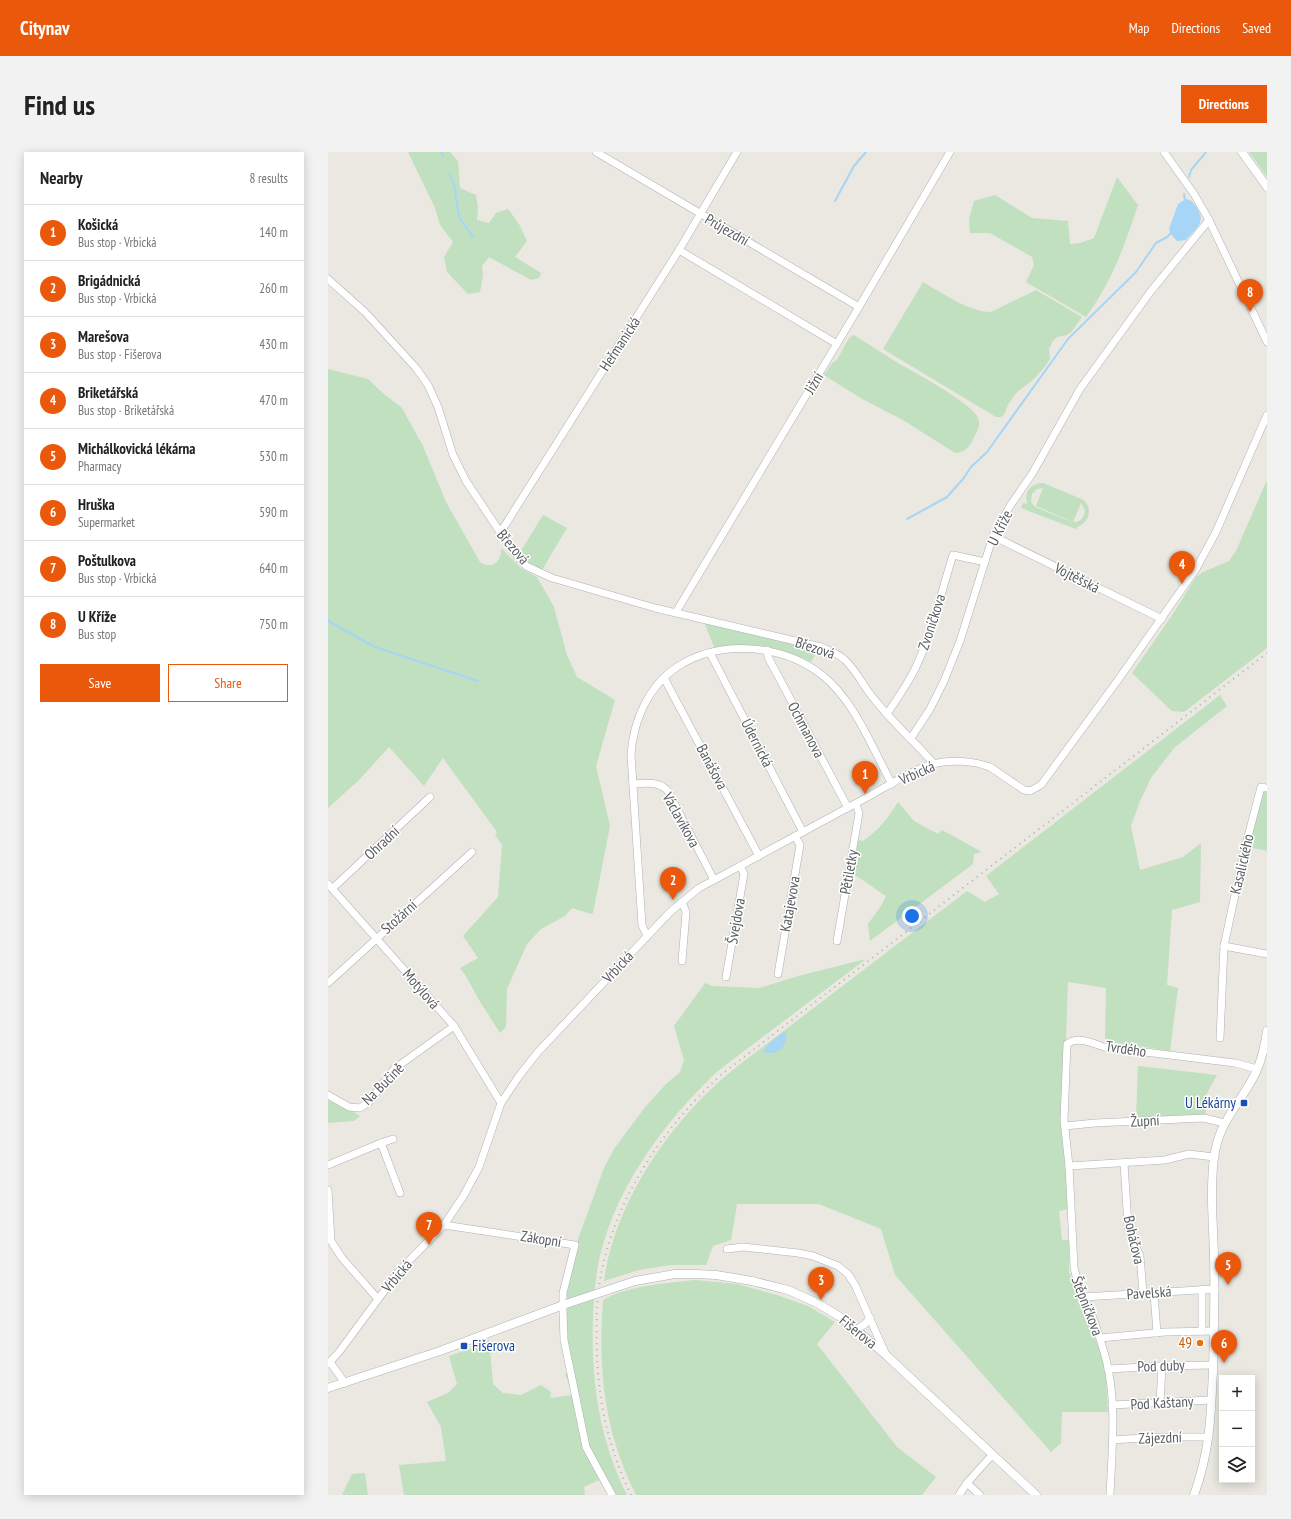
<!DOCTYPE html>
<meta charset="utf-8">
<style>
body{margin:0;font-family:"PT Sans Narrow",sans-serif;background:#f2f2f2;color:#222}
.controls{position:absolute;right:12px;bottom:12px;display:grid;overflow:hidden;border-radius:0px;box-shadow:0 2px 10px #0003}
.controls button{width:36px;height:36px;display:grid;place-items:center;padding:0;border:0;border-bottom:1px solid #e0e0e0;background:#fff;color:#222;font:20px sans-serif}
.you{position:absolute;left:584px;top:764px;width:14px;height:14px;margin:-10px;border:3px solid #fff;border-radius:50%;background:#1a73e8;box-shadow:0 0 0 6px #1a73e833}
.badge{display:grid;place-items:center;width:26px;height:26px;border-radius:50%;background:#ea580c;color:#fff;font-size:13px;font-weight:700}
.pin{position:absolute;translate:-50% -33px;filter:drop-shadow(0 1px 2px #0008)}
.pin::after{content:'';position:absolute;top:21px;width:14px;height:12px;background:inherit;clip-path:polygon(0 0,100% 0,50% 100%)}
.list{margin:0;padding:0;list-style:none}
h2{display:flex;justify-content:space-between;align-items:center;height:52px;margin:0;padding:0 16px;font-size:17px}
h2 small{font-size:13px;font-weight:400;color:#767676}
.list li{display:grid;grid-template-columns:26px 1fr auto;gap:12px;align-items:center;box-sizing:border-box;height:56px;padding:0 16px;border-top:1px solid #e0e0e0}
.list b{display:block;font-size:15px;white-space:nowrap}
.list p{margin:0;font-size:13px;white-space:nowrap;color:#767676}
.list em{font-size:13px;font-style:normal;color:#767676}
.actions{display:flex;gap:8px;padding:12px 16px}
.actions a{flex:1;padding:9px 0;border:1px solid #ea580c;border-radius:0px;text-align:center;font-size:14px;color:#ea580c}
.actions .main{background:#ea580c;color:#fff}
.icon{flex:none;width:22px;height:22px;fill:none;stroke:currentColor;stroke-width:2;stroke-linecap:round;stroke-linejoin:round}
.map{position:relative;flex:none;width:939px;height:1343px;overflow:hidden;border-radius:0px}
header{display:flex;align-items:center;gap:24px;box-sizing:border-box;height:56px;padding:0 20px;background:#ea580c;color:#fff}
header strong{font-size:19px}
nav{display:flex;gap:22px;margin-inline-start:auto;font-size:14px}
.intro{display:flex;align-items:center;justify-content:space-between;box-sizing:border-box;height:96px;padding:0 24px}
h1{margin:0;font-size:28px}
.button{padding:10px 18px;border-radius:0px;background:#ea580c;color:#fff;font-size:14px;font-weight:700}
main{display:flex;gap:24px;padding:0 24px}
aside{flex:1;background:#fff;border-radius:0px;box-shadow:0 2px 10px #0003}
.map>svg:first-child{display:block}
.green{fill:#c0e0bf;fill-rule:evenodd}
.water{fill:#a6d5f5}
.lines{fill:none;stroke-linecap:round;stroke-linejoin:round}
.stream{stroke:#a6d5f5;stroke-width:2}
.minor-casing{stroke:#aeb1b5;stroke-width:8}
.tertiary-casing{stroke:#aeb1b5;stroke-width:9}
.minor{stroke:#fff;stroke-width:7}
.tertiary{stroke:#fff;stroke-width:8}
.rail{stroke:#afb0b0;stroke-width:2;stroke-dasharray:1 5;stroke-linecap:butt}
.tertiary-bridge-casing{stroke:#aeb1b5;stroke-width:9;stroke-linecap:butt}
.tertiary-bridge{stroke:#fff;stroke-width:8}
.transit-dot{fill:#1a4fb4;stroke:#fff;stroke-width:1.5}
.food-dot{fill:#e8710a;stroke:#fff;stroke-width:1.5}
.labels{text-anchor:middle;stroke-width:3;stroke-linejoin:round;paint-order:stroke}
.street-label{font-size:15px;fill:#595c60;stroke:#fff}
.transit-label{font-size:15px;fill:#164399;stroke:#fff;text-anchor:end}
.food-label{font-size:15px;fill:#c56008;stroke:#fff;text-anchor:end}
</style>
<header>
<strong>Citynav</strong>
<nav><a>Map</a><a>Directions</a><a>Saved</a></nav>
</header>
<div class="intro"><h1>Find us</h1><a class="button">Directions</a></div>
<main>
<aside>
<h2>Nearby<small>8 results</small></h2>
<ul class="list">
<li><span class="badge">1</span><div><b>Košická</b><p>Bus stop · Vrbická</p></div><em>140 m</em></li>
<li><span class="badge">2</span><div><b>Brigádnická</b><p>Bus stop · Vrbická</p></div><em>260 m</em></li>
<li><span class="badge">3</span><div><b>Marešova</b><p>Bus stop · Fišerova</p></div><em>430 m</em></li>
<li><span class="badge">4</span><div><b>Briketářská</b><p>Bus stop · Briketářská</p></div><em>470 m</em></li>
<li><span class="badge">5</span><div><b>Michálkovická lékárna</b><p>Pharmacy</p></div><em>530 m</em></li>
<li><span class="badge">6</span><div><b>Hruška</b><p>Supermarket</p></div><em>590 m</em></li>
<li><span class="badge">7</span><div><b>Poštulkova</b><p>Bus stop · Vrbická</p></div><em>640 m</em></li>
<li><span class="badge">8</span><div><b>U Kříže</b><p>Bus stop</p></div><em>750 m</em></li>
</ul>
<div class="actions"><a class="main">Save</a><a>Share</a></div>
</aside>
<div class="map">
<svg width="939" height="1343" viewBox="0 0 939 1343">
<rect width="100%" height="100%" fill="#eae8e1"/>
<g class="green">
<path d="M80,0H122L130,9L132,36L148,43L150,55L149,68L161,71L168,61L180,57L191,72L199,89L187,105L213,121L211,126L203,128L161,105L154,114L155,123L152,140L140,142L119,120L116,105L125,90L112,73L107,56Z"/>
<path d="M921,0H939V25Z"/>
<path d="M789,25L810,53C797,93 783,131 758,165L698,130L706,113L704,105L662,81H642L641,67L646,49L667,43L704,66L740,69L742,92L752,91L766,86Z"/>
<path d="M595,130C616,142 639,159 663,160L708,138L754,165L744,179L739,183L729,185L724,190L721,197L722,207L715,217L706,227L688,241L680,253L676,263L673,265H668L555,197Z"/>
<path d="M526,183C541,192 555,202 570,211C589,222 637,247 649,264C654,273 649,279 645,287C641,296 637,300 627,301L575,268L534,247L496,223L504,211L509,208L521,186Z"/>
<path d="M0,217L40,227L56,242L74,256L95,294L118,350L152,410C164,418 174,410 173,396L194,417L209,425L226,455L239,503L249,525L287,548L268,614L282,674L265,761L263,762L244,756L237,764L213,777L199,792L179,837L178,875L172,881L151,848L138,824L132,816L150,806L135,784L170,745L174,693L167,683L169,680L115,606L96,634L61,595L31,628L0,656Z"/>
<path d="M939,328V496L856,560L844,559L804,521L843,465L868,425L875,420L901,409L908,399Z"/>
<path d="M715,331L756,348C765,358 761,371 749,375L748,377L693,356L695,351L699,352C696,340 703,331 715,331ZM715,336L708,354L745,370L753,351L757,358C756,366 752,371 744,370L707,355L703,350L704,342L709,337Z"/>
<path d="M215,363L239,376L214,418L203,413L191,402Z"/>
<path d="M376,470L490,498L483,510C447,493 425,490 387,497Z"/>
<path d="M892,543L899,554L846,596L823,626L812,649L803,674L812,718L855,705L873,691L872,750L844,758L839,833L850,836L842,899L777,889L778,836L740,830L735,973L740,1057L731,1059L734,1088H741V1120L777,1212L780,1260H734L733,1291L723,1300L567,1123L553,1077L491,1052H409L403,1088L385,1094L378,1113H343L311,1118L276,1129C285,1060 330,989 379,941C394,926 411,913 428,900L639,739L657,750L671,742L658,724Z"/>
<path d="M935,638L939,639V699L920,695Z"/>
<path d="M570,650L586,669L610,682L614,678L654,700L646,702L645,712L542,789L540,772L553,754L558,744C546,737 536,727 523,722L530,688L535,689C550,679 561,665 570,650Z"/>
<path d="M538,807L391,918C335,970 282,1042 269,1119C265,1147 264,1175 265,1203C267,1253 277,1299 299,1343H283L271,1328L256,1335L257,1343H76L71,1313L118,1309L113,1275L99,1250L120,1241L129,1232L121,1204L156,1192L161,1187L165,1232L175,1241L193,1243L213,1233L223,1240L222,1246L245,1243L237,1222L246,1217L238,1189L237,1141L250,1087L276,1016L286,997L318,954L338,932L352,920L356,908L346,874L377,831L384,834L432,836L470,824Z"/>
<path d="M810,914L889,923L877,945L878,963L808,966Z"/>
<path d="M0,945L32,964L26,969L0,971Z"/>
<path d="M367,1128L409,1132L449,1143L480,1154L507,1170L489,1192L569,1295L608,1325L594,1343H308C276,1278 270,1220 275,1148C298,1134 339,1131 367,1128Z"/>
<path d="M37,1321L40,1343H14L24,1322Z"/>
</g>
<g class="water">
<path d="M858,47C864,48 867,52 870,58C878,71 867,77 858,88L849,89L843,82L841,77L850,52Z"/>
<path d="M456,880L458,882C460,896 448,904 435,900C439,892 449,885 456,880Z"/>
</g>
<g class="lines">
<g class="stream">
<path d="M113,0L115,4"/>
<path d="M122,22L126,32L131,65L145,85"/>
<path d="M861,25L863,18L878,0"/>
<path d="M856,42L857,48"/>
<path d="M507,49L526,14L538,0"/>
<path d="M579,367L619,345L635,327L643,315L659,300L740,187L808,120L828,91L839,85L844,80"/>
<path d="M0,469L47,495L150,529"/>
</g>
<g class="minor-casing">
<g id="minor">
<path d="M268,0L531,155"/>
<path d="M836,0L866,42L881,68L939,190"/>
<path d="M351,98L509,192"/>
<path d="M0,127L37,160L88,216L100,233L110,255L125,303L138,329L184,398L198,414L224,426L238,430L327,456L493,495C501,499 510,501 517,508C529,519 536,536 547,548C565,571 587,590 606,612"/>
<path d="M172,381L351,98L409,0"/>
<path d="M665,384L834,467"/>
<path d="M348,460L531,155L622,0"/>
<path d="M439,498L440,505L520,656"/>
<path d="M382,501L475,680"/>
<path d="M336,526L431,704"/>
<path d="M559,562C569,547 579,533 587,517C604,481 613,441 625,403L657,410"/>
<path d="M583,586L602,557L616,529L632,489L665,384L682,354L704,322L752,237L823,139L881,68"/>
<path d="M305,632C318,631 330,629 340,639L386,728"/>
<path d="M0,732L126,874L173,951"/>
<path d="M5,736L102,645"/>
<path d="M319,784L314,773L303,603C305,570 320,534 349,515C392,487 454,492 494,523C527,549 544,596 564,632"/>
<path d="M509,789L531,661L528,652"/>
<path d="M896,794L939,802"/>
<path d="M354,809L358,760L354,750"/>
<path d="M450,822L472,693L467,684"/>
<path d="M398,825L416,722L412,714"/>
<path d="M0,831L144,700"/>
<path d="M892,886L896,794L917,696L933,635L939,636"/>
<path d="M0,943L21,955L32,956L41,950L66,917L126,874"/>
<path d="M737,974L767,971L876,966L896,971"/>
<path d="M53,991L65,987"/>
<path d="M796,1011L800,1074L802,1082L812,1104L815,1141"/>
<path d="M0,1013L53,991L72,1041"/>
<path d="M741,1014L837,1008L861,1002L886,1005"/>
<path d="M0,1038L3,1089L14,1106L50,1147"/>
<path d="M116,1073L247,1093L235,1141V1159L236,1188L258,1295L284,1343"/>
<path d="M399,1097L415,1095L470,1101L485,1104L510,1114L520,1122L527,1133L558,1203"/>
<path d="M826,1141L829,1181"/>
<path d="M755,1145L887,1137"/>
<path d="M528,1178L537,1172L542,1166"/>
<path d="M874,1179V1137"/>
<path d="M772,1186L837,1180L886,1179"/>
<path d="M2,1210L17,1231"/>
<path d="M0,1212L11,1200L71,1119L116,1073L136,1043L151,1015L173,951L191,924L210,900L342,760L371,736L386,728C435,701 485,675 534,648C555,637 583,618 605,612C622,607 646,609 662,615L696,638L702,639L713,633L790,528L868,417L888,380L939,263"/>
<path d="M780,1217L834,1214L885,1213"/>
<path d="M832,1251L834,1214"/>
<path d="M784,1253L883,1248"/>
<path d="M784,1288L831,1285H881"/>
<path d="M639,1331L652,1343"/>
<path d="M631,1343L639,1331L664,1303"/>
<path d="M782,1343C784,1298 789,1250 778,1207C774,1193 770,1179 765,1166C758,1148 749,1134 746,1115L741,1014L736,968L739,892C750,884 764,891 776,895L907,911L929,917"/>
</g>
</g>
<g class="tertiary-casing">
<g id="tertiary">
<path d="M914,0L939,35"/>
<path d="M307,1129L347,1122H368L388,1123L424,1129L460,1138L489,1151L514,1166L558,1203L708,1343"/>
<path d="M0,1236L112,1199L238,1152"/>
<path d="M866,1343C882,1299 883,1264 885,1218C886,1180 887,1141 886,1103C885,1071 882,1038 886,1006C891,967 913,952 928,920C934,907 937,893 939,879"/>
</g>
</g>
<use href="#minor" class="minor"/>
<use href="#tertiary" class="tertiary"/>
<path class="rail" d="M303,1343C281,1297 271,1254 269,1203C268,1175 268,1145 274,1118C290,1041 337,974 394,922L939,501"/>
<g class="tertiary-bridge-casing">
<path id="tertiary-bridge" d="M238,1152L307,1129"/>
</g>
<use href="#tertiary-bridge" class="tertiary-bridge"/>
</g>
<g class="transit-dot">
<rect x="912" y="947" width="8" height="8" rx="2"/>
<rect x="132" y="1190" width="8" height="8" rx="2"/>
</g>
<circle class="food-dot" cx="872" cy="1191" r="4"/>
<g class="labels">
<g class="street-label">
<text transform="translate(399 78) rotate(30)" y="5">Průjezdní</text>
<text transform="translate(292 192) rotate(-57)" y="5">Heřmanická</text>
<text transform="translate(486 231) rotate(-59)" y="5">Jižní</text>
<text transform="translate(672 376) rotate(-64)" y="5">U Kříže</text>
<text transform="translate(185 395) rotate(49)" y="5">Březová</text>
<text transform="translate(749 426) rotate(27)" y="5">Vojtěšská</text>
<text transform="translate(604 470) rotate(-72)" y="5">Zvoníčkova</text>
<text transform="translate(487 496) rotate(18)" y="5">Březová</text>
<text transform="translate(478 578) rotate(62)" y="5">Ochmanova</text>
<text transform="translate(429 591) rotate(63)" y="5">Údernická</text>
<text transform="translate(384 615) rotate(62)" y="5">Banášova</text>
<text transform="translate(589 621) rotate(-24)" y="5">Vrbická</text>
<text transform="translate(353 668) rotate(61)" y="5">Václavíkova</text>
<text transform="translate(54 691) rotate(-43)" y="5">Ohradní</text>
<text transform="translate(914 712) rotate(-77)" y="5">Kasalického</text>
<text transform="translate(521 720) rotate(-80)" y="5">Pětiletky</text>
<text transform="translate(462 752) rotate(-80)" y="5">Katajevova</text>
<text transform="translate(71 765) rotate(-42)" y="5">Stožární</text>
<text transform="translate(408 769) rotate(-80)" y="5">Švejdova</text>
<text transform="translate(290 815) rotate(-47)" y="5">Vrbická</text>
<text transform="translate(93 837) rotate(49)" y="5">Motýlová</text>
<text transform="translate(798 897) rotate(8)" y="5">Tvrdého</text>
<text transform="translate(55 932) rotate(-45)" y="5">Na Bučině</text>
<text transform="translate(817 969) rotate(-3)" y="5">Župní</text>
<text transform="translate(213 1087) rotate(9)" y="5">Zákopní</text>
<text transform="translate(806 1088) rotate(77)" y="5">Boháčova</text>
<text transform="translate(69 1124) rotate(-50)" y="5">Vrbická</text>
<text transform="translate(821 1141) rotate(-4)" y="5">Pavelská</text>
<text transform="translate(759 1154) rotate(69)" y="5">Štěpničkova</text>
<text transform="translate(530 1180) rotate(39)" y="5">Fišerova</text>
<text transform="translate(833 1214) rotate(-2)" y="5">Pod duby</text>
<text transform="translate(834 1251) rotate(-3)" y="5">Pod Kaštany</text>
<text transform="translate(832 1286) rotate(-2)" y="5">Zájezdní</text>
</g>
<g class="transit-label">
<text x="908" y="956">U Lékárny</text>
<text x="144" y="1199" text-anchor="start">Fišerova</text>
</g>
<g class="food-label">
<text x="864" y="1196">49</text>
</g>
</g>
</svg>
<div class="controls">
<button>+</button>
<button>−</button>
<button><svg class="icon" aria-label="layers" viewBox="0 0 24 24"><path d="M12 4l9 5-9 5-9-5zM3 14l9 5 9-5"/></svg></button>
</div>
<div class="you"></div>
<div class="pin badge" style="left:537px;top:642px">1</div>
<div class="pin badge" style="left:345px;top:748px">2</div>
<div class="pin badge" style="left:493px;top:1148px">3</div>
<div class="pin badge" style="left:854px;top:432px">4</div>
<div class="pin badge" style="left:900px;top:1133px">5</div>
<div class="pin badge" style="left:896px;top:1211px">6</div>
<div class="pin badge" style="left:101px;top:1093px">7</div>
<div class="pin badge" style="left:922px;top:160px">8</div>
</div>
</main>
